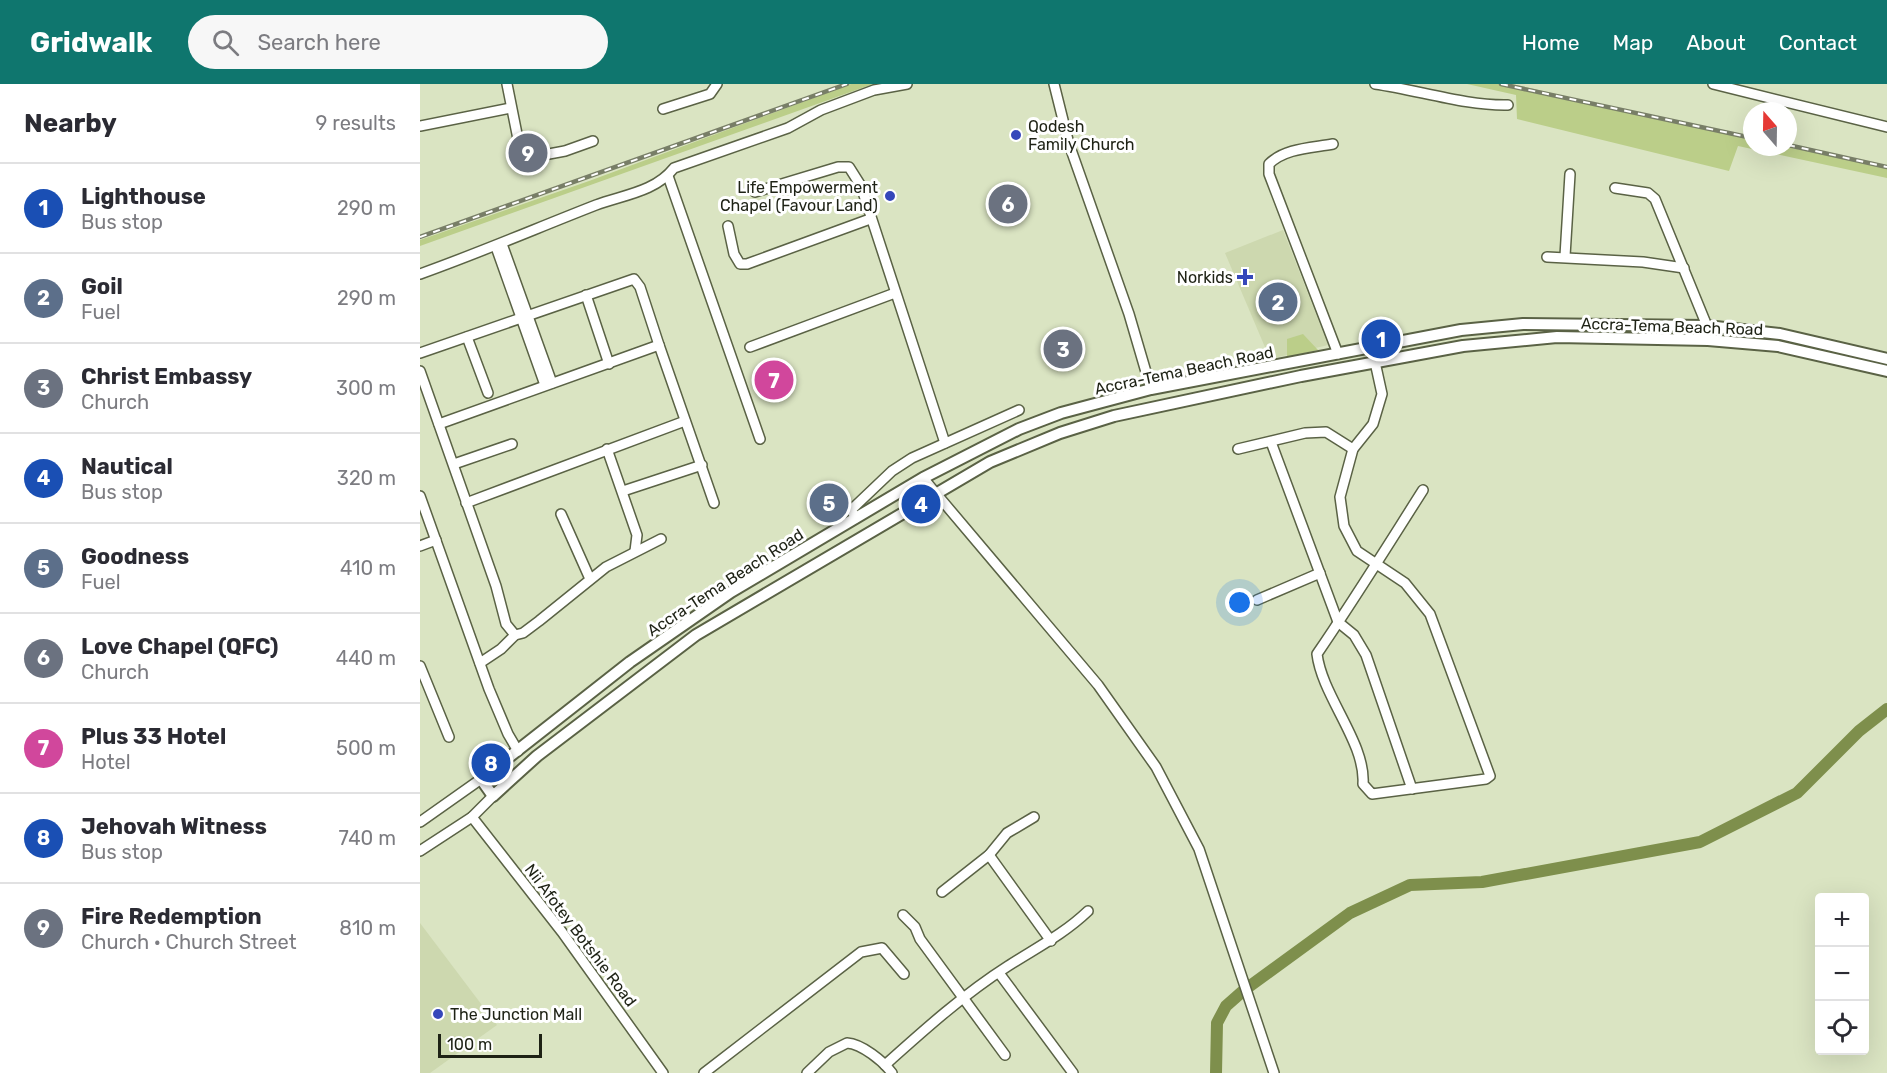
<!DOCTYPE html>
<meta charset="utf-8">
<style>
body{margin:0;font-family:Rubik,sans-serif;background:#f7f7f7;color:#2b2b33}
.controls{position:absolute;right:18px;bottom:18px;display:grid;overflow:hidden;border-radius:6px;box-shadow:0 6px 24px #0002}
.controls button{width:54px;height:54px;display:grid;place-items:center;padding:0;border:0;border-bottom:2px solid #e1e1e2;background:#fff;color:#2b2b33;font:30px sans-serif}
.compass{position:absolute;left:1323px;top:18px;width:54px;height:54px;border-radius:50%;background:#fff;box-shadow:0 6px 24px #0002;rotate:340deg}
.scale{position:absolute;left:18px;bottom:15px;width:104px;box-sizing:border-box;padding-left:6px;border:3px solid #1e2215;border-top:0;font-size:16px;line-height:21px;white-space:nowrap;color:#1e2215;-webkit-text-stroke:4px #fff;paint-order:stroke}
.you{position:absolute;left:820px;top:519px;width:21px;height:21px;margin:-15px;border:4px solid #fff;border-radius:50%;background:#1a73e8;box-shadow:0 0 0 9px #1a73e833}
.badge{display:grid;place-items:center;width:39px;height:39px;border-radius:50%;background:#0f766e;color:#fff;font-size:20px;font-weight:700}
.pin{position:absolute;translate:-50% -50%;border:3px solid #fff;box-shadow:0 2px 6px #0006}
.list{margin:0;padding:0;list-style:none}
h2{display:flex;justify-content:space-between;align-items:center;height:78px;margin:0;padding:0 24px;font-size:26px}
h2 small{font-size:20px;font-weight:400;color:#7c7c81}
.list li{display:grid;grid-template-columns:39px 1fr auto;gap:18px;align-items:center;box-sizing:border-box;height:90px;padding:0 24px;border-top:2px solid #e1e1e2}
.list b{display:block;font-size:22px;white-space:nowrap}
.list p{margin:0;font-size:20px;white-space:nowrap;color:#7c7c81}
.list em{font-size:20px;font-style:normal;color:#7c7c81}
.icon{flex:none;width:33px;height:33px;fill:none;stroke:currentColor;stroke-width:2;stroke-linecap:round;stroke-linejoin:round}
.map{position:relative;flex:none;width:1467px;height:989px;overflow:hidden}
header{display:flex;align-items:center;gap:36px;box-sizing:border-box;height:84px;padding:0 30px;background:#0f766e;color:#fff}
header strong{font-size:28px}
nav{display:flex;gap:33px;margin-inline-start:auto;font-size:21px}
.search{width:420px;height:54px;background:#f7f7f7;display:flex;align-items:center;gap:15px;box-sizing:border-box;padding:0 21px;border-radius:33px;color:#7c7c81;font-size:22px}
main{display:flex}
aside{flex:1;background:#fff}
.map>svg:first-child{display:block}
.built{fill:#cdd8af}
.green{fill:#bbce89}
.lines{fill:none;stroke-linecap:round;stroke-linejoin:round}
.river{stroke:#7e8f4c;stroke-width:12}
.minor-casing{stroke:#5a6245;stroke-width:12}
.major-casing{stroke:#5a6245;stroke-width:14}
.minor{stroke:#fff;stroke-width:9}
.major{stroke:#fff;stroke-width:10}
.rail-casing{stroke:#787e67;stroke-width:4.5}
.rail{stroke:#fff;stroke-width:2;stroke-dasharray:7;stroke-linecap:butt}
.poi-dot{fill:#3547ba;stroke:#fff;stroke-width:2}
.labels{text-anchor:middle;stroke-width:6;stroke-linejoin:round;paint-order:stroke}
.poi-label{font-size:16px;fill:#1e2215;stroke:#fff;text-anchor:start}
.street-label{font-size:16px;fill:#1e2215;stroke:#fff}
</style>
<header>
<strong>Gridwalk</strong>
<div class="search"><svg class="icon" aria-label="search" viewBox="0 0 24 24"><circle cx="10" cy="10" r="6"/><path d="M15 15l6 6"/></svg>Search here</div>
<nav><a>Home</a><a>Map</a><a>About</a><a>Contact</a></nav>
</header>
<main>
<aside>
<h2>Nearby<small>9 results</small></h2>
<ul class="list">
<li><span class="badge" style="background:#1a4fb4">1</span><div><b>Lighthouse</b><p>Bus stop</p></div><em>290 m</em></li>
<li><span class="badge" style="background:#5c6f8a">2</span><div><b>Goil</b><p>Fuel</p></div><em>290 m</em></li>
<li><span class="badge" style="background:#6b7280">3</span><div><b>Christ Embassy</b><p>Church</p></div><em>300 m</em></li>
<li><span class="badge" style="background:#1a4fb4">4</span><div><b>Nautical</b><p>Bus stop</p></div><em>320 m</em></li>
<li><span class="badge" style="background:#5c6f8a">5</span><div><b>Goodness</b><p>Fuel</p></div><em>410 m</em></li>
<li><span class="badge" style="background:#6b7280">6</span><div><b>Love Chapel (QFC)</b><p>Church</p></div><em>440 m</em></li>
<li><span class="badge" style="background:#d1479c">7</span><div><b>Plus 33 Hotel</b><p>Hotel</p></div><em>500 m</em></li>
<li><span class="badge" style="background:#1a4fb4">8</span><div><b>Jehovah Witness</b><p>Bus stop</p></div><em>740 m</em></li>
<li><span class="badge" style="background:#6b7280">9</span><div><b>Fire Redemption</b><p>Church · Church Street</p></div><em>810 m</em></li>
</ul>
</aside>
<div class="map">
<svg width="1467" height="989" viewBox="0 0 1467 989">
<rect width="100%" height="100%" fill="#dae4c2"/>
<g class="built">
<path d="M863,146L908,261L850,275L805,169Z"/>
<path d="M0,839L77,941L10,989H0Z"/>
</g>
<g class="green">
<path d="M431,0H453L0,162V156L169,97Z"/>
<path d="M1047,0H1092L1332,55V63H1367L1467,83V94L1318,62L1309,87L1097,35L1096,11Z"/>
<path d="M883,250L898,266L867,273V255Z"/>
</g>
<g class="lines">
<path class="river" d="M796,989L797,939L806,922L823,907L930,829L990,801L1062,798L1280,758L1377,709L1439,647L1467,625"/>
<g class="minor-casing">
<g id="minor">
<path d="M87,0L102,75L145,67L173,57"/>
<path d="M634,0L649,60L709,230L731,305"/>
<path d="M955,0C998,6 1046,22 1088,21"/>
<path d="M1293,0L1467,43"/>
<path d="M243,25L290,10L297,0"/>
<path d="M0,42L91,24"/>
<path d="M913,60C892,64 865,64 849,80V90L918,270"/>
<path d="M248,92L340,355"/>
<path d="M1195,104L1228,109L1235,115L1287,242"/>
<path d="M335,108L418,83H429L441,102L525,359"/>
<path d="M308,142L314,170L320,180H327L450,135"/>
<path d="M82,160L132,299"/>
<path d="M76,163L125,301"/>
<path d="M1145,172L1150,90"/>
<path d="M1127,173L1223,178L1264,184"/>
<path d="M0,190C59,169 117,144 176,121C203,111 235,108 254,84L368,44L401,26L454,6L487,0"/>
<path d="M166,211L189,280"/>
<path d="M47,253L68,309"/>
<path d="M239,261L294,419"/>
<path d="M330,263L475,209"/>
<path d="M0,269L214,195L220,203L239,261L19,340"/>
<path d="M955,278L962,310L953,340L933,365L920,413L924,442L937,467L985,499L1010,530L1070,692L1066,695L952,710L943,700C946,659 902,612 897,570C934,516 968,461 1003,406"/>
<path d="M0,287L76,502L86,540L95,551"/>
<path d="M851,358L918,538L934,551L946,571L992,705"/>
<path d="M187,365L217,451L215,467"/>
<path d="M818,365L885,349L906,348L933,365"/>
<path d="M34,380L92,360"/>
<path d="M503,394L678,601L736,683L779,765L854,989"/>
<path d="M203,407L282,381"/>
<path d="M0,412L69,605L88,650L98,667"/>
<path d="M46,419L265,337"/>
<path d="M141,430L170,495"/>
<path d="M436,434L431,426L472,387L492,374L599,326"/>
<path d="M0,462L16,456"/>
<path d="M837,516L900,489"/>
<path d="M60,579L81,565L95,551L103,549L119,537L186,483L241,455"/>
<path d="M0,582L29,653"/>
<path d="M52,733L142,848L243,989"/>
<path d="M0,738L61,695"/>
<path d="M0,767L52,733L73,712"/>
<path d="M569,771L631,857"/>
<path d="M522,808L569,771L587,749L614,733"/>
<path d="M483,831L495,843L500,855L585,971"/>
<path d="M579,889L653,989"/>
<path d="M465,981C504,946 544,910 588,882C616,864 644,850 668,827"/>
<path d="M284,989L441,868L462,864L484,890"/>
<path d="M387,989L409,968L427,959C442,960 463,977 472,989"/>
</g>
</g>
<g class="major-casing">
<path id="major" d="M1467,275L1360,250L1287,242L1103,240L1041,246L731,305L641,329L599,345L503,394L311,508L210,578L61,695L73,712L117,672L276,551L570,378L640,349L694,332L881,292L1043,262L1137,253L1288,256L1358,262L1467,287"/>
</g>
<use href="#minor" class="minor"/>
<use href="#major" class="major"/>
<g class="rail-casing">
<g id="rail">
<path d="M1081,0L1332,54"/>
<path d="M1368,61L1467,83"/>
<path d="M0,153L427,0"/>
</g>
</g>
<use href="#rail" class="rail"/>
</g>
<g class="poi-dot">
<circle cx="596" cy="51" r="6"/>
<circle cx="470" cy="112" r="6"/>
<path d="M822 184h6v6h6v6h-6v6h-6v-6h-6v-6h6z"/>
<circle cx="18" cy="930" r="6"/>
</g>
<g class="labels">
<g class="poi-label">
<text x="608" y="48">Qodesh<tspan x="608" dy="18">Family Church</tspan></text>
<text x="458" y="109" text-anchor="end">Life Empowerment<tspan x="458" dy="18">Chapel (Favour Land)</tspan></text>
<text x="813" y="199" text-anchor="end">Norkids</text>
<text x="30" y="936">The Junction Mall</text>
</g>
<g class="street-label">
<text transform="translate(1252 242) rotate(2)" y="6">Accra-Tema Beach Road</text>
<text transform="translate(764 286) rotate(-12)" y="6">Accra-Tema Beach Road</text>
<text transform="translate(305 498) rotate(-33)" y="6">Accra-Tema Beach Road</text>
<text transform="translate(161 851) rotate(53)" y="6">Nii Afotey Botshie Road</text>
</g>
</g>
</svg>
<div class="controls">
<button>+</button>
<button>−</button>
<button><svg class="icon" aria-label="locate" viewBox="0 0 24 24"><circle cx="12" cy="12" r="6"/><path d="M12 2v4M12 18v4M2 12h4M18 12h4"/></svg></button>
</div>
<svg class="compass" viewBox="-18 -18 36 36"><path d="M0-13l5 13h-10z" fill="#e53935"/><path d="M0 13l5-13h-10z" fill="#7c7c81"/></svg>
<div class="scale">100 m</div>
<div class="you"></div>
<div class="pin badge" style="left:961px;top:255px;background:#1a4fb4">1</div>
<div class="pin badge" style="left:858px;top:218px;background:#5c6f8a">2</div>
<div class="pin badge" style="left:643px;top:265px;background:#6b7280">3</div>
<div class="pin badge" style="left:501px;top:420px;background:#1a4fb4">4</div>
<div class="pin badge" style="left:409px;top:419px;background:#5c6f8a">5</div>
<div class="pin badge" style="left:588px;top:120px;background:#6b7280">6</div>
<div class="pin badge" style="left:354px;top:296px;background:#d1479c">7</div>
<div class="pin badge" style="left:71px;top:679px;background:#1a4fb4">8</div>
<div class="pin badge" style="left:108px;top:69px;background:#6b7280">9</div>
</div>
</main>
